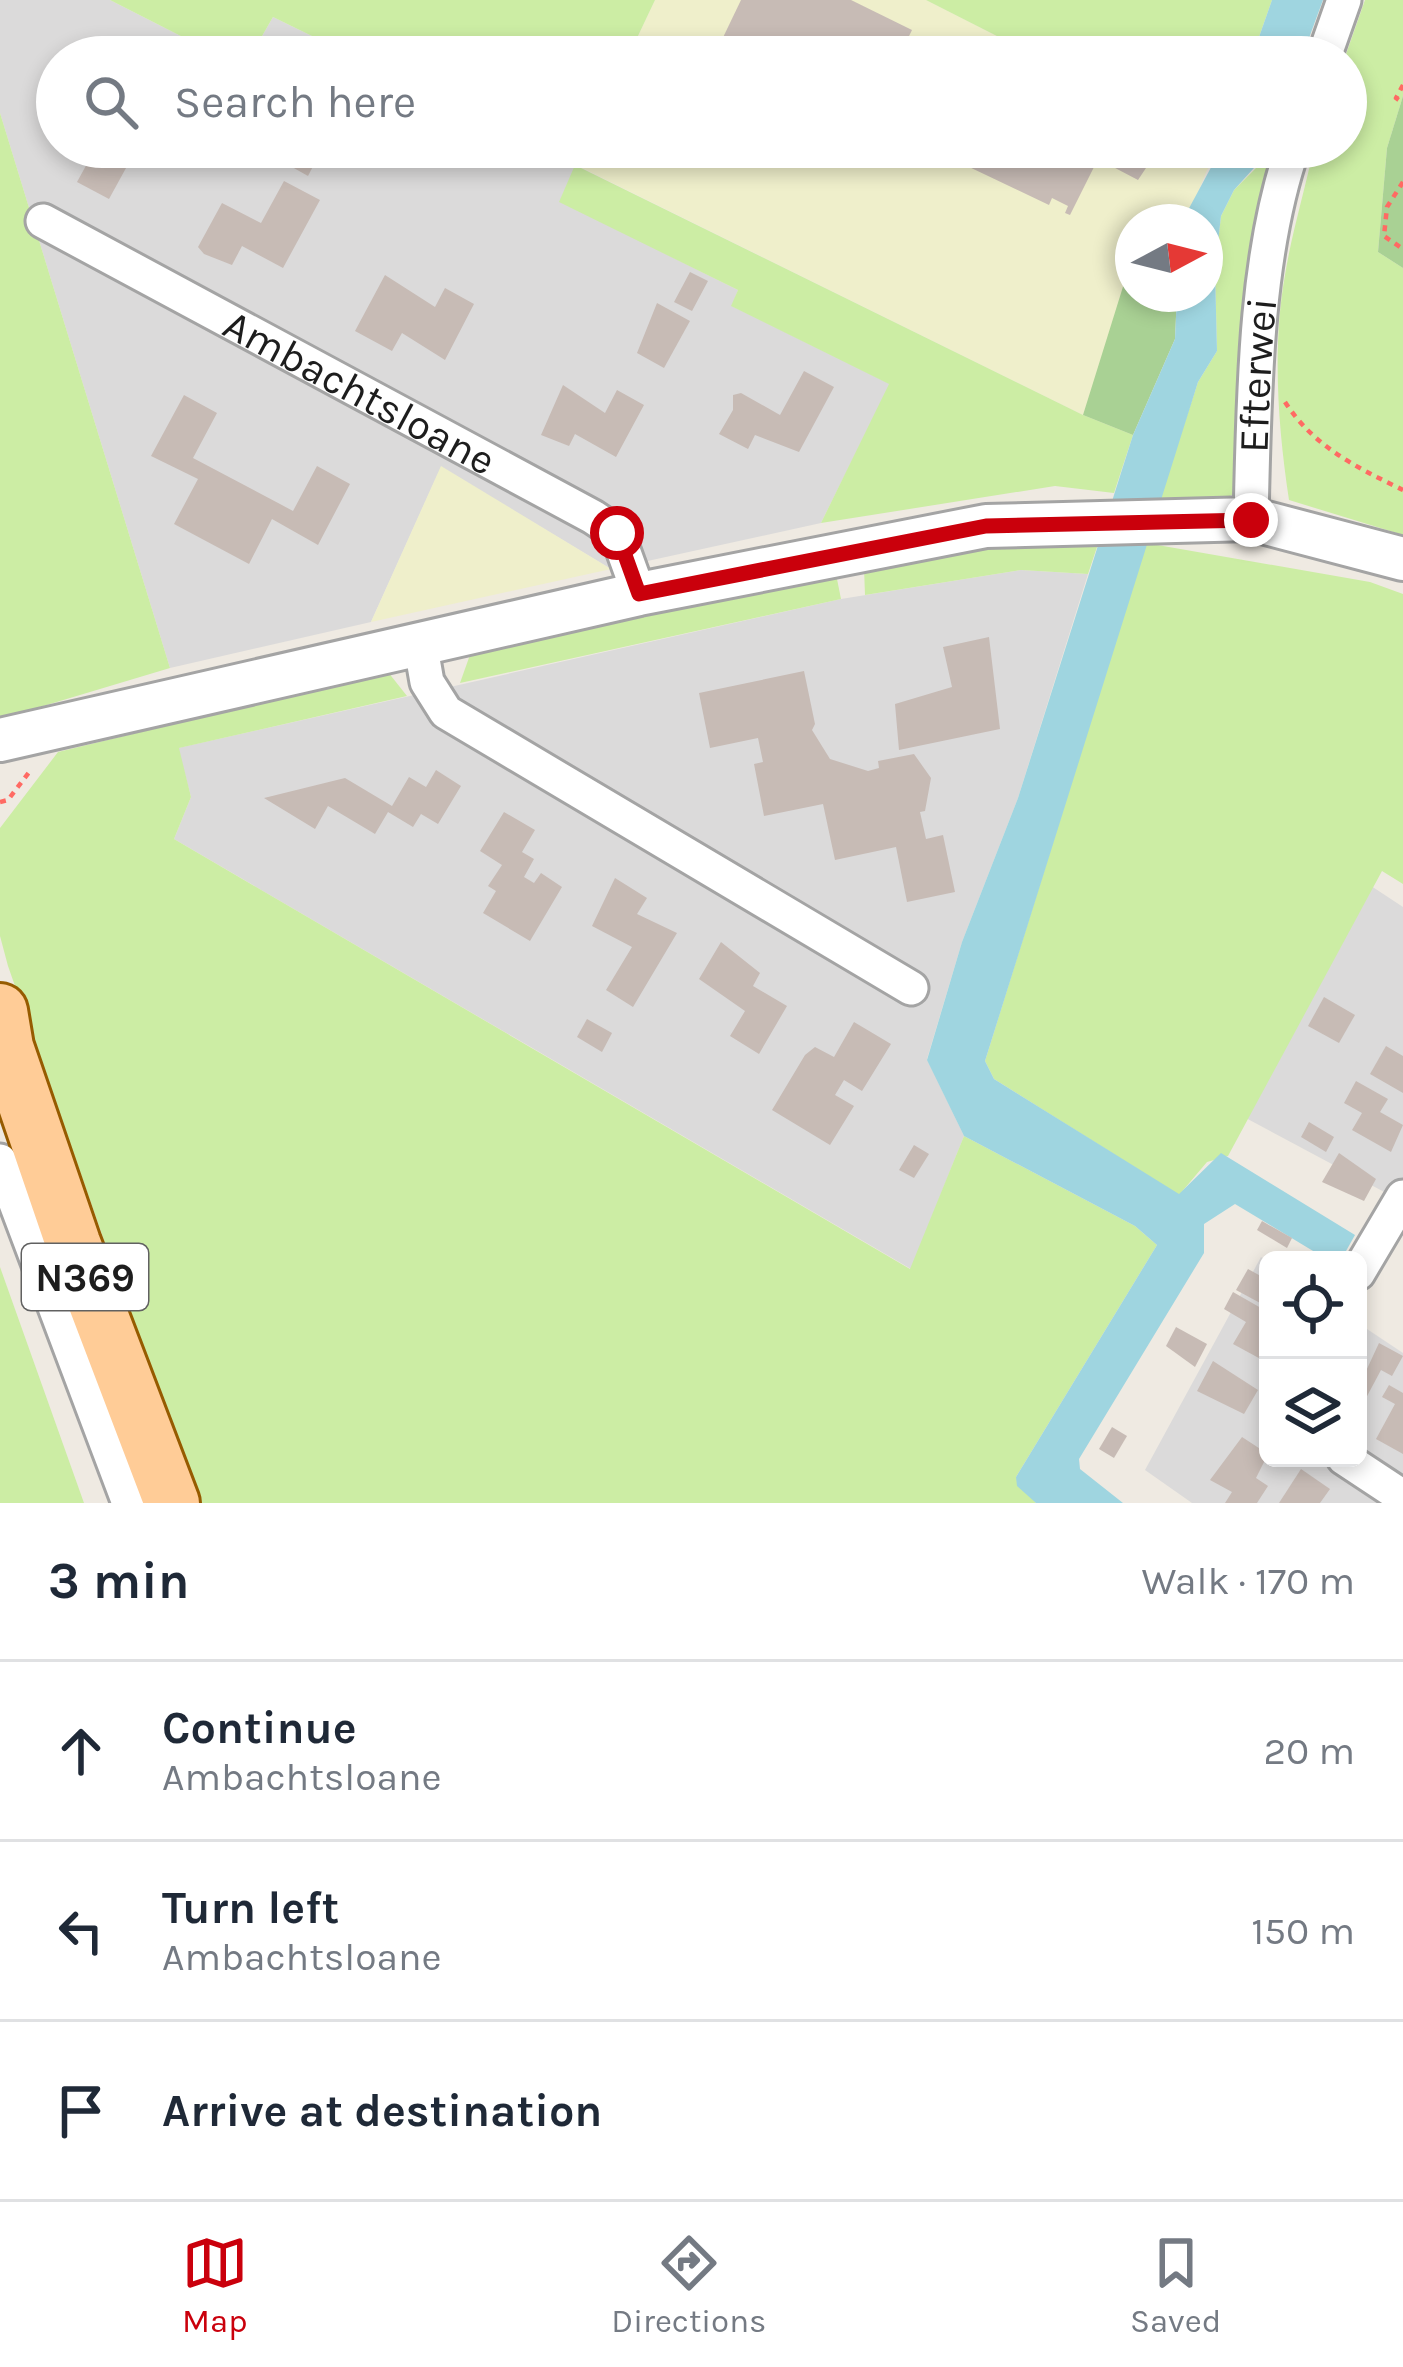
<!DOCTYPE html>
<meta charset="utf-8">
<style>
body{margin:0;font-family:Karla,sans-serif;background:#f6f6f7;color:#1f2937}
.controls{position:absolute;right:36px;bottom:36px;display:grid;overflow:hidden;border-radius:18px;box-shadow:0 6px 18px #0003}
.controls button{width:108px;height:108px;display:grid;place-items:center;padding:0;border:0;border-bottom:3px solid #e0e1e3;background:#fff;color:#1f2937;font:60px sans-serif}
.compass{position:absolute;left:1115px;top:204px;width:108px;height:108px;border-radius:50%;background:#fff;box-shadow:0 6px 18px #0003;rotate:83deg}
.stop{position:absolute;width:36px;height:36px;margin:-27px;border:9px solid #ca000c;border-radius:50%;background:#fff}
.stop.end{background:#ca000c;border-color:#fff;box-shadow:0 3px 12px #0008}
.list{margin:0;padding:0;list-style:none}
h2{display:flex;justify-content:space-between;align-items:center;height:156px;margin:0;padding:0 48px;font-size:51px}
h2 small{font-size:39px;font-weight:400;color:#747a83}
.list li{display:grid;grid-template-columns:78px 1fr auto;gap:36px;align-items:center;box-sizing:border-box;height:180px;padding:0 48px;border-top:3px solid #e0e1e3}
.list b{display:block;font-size:45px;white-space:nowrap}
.list p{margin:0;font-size:39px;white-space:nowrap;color:#747a83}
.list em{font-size:39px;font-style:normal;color:#747a83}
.icon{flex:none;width:66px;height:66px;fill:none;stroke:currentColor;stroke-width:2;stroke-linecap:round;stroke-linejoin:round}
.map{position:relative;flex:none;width:1403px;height:1503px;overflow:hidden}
.search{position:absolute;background:#fff;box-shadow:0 6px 18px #0003;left:36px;right:36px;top:36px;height:132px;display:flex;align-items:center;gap:30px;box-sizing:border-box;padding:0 42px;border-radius:66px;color:#747a83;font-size:45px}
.sheet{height:696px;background:#fff}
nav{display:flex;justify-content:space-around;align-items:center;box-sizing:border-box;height:168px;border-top:3px solid #e0e1e3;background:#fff;font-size:33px;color:#747a83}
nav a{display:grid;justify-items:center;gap:6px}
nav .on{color:#ca000c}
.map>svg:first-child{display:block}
.residential{fill:#dbdada}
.farmland{fill:#efefcb}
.grass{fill:#cceda4}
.forest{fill:#a9d194}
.water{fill:#9fd5e0}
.building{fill:#c7bbb5}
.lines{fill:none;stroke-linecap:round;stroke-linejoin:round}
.minor-casing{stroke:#a4a4a4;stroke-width:39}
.tertiary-casing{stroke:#a4a4a4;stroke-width:48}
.primary-casing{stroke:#965b00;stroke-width:60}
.path{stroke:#ff6a63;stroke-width:4.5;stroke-dasharray:6 6;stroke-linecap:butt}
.minor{stroke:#fff;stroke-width:33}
.tertiary{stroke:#fff;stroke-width:42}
.primary{stroke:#ffcc97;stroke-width:54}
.route{stroke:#ca000c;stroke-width:15}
.labels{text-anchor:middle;stroke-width:9;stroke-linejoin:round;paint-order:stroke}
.shield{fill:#fff;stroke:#616161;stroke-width:3}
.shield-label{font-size:39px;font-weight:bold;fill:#1d1d1d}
.street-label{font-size:42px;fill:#1d1d1d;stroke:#fff}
</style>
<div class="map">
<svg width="1403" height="1503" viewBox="0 0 1403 1503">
<rect width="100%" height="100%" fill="#efeae2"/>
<g class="residential">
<path d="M0,0H110L222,57H57V147H539L576,165L560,201L738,290L732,306L890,384L821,523L611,569L441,467L371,622L170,668L0,113Z"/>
<path d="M273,17L355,57H250Z"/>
<path d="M1021,570L1088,574L1018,798L962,942L927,1059L964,1136L911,1269L174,839L191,797L178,748L841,599Z"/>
<path d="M1356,876L1403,907V1202L1244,1117Z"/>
<path d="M1261,1257L1268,1262V1458H1358V1323L1403,1353V1503H1192L1145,1470Z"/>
</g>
<g class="farmland">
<path d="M655,0H926L1038,57H628Z"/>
<path d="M584,147H1213L1220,152L1207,170L1186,222H1133V294H1177L1133,435L1083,415L576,165Z"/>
<path d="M441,466L611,569L371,622Z"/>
</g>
<g class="grass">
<path d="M110,0H655L628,57H355L273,17L250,57H222Z"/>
<path d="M926,0H1272L1252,57H1038Z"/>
<path d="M1365,0H1403V96L1387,148L1378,252L1403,268V535L1289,500C1278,427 1272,348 1285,275C1292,232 1305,190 1314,147H1346L1345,57Z"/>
<path d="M0,113L170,668L0,719Z"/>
<path d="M539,147H584L577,166L1083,415L1133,435L1114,493L1055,486L821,523L889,384L731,306L738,290L559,202L575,165Z"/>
<path d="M1272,152L1252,269L1243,491L1227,497L1160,498L1198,382L1217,351L1215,269L1221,216L1234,190Z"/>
<path d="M1012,541H1099L1088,574L1021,570L865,595L864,568Z"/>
<path d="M1146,543L1370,582L1403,594V884L1382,871L1228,1156L1207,1162L1179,1195L994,1079L985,1061Z"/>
<path d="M836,574L841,599L460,683L471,652Z"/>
<path d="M388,672L407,696L179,748L191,797L174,839L910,1269L964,1136L1135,1226L1157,1245L1016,1477L1036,1503H196L8,966L0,936V828L58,752Z"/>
<path d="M0,1267L84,1503H0Z"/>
</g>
<g class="forest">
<path d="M1403,96V268L1378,252L1387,148Z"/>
<path d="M1131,261L1133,294H1177L1175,339L1133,435L1083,415Z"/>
</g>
<g class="water">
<path d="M1272,0H1323L1302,57H1252Z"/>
<path d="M1222,147H1273L1234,190L1221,216L1215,269L1217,351L1198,382L985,1061L994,1079L1179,1194L1221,1153L1355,1235L1341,1260H1328L1235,1204L1204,1224V1253L1079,1459L1080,1469L1123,1503H1036L1017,1486L1016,1477L1157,1245L1135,1226L964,1136L927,1060L962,942L1018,798L1133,435L1175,339L1177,294H1205V222H1186L1187,212Z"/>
</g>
<g class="building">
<path d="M741,0H851L912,30L899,57H731L717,50Z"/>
<path d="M86,147H151L145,153L137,148L109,199L77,182L88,162L80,158Z"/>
<path d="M302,147H323L308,176L292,167Z"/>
<path d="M948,147H1109L1119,152L1122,147H1160L1138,180L1098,159L1070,215L1065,213L1068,206L1052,198L1049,205L944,155Z"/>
<path d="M284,181L320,200L283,268L242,246L232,265L204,254L198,247L222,203L261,223Z"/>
<path d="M690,272L708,281L692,311L674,302Z"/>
<path d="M385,275L435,307L445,288L474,304L445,360L402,333L392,351L355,331Z"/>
<path d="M657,303L690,321L664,368L637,353Z"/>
<path d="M804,371L834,387L799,452L755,435L748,449L719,434L733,410V395L741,393L780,415Z"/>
<path d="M563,385L605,413L617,390L644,405L616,457L575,434L569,446L541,435Z"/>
<path d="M184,395L217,413L193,458L280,504L293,511L317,466L350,484L318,545L272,519L249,564L174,524L198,479L151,456Z"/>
<path d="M989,637L1000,729L899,750L895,704L952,687L943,647Z"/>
<path d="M804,671L815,724L812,730L830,759L868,771L879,768L878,761L914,754L931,778L925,811L920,812L926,839L943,835L955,892L907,902L896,847L835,860L823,804L764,816L754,764L763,762L758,738L710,748L699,693Z"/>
<path d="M436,770L461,786L438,824L421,814L413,827L388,812L375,834L328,806L315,829L264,798L345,778L392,806L409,777L426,787Z"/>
<path d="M504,812L535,830L522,852L534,859L524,877L534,883L541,873L562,887L530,941L483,913L496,891L488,886L502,865L480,851Z"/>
<path d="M615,878L647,898L637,914L677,933L633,1007L606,990L632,947L592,926Z"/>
<path d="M721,942L760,973L753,986L787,1006L759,1054L730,1036L745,1011L699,979Z"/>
<path d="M1324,997L1355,1015L1339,1043L1308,1026Z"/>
<path d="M587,1019L612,1033L602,1052L577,1037Z"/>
<path d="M854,1022L891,1044L862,1091L844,1080L835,1095L854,1106L830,1145L772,1110L805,1055L815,1047L834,1057Z"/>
<path d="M1386,1046L1403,1056V1093L1370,1074Z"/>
<path d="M1356,1081L1388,1099L1380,1112L1403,1125L1391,1152L1352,1130L1362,1113L1344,1103Z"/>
<path d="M1309,1122L1334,1137L1326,1152L1301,1137Z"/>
<path d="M914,1145L929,1154L914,1178L899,1170Z"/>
<path d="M1339,1153L1376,1179L1364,1201L1322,1182Z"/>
<path d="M1262,1221L1292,1238L1287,1248L1257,1230Z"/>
<path d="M1248,1269L1268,1280L1262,1304L1236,1290Z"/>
<path d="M1233,1292L1268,1312V1363L1233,1344L1246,1322L1224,1309Z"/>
<path d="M1176,1327L1207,1344L1195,1367L1166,1346Z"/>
<path d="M1379,1343L1403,1356L1392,1376L1381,1370L1358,1413V1367L1366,1371Z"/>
<path d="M1213,1361L1258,1390L1244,1414L1197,1391Z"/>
<path d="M1389,1385L1403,1393V1454L1376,1439L1395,1404L1382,1397Z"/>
<path d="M1112,1427L1127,1436L1114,1458L1099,1449Z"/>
<path d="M1242,1437L1268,1454L1256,1478L1268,1486L1257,1503H1225L1232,1492L1210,1480Z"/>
<path d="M1301,1469L1330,1489L1320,1503H1279Z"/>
</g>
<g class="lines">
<g class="minor-casing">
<g id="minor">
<path d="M1324,57L1344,0"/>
<path id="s1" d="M43,221L593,517L617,533L639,594"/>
<path id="s2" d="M1251,519C1254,402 1254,258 1293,147"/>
<path d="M420,642L427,682L446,712L911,988"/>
<path d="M0,1161L129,1503"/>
<path d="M1358,1273L1403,1197"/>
<path d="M1344,1458L1403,1497"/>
</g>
</g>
<g class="tertiary-casing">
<path id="tertiary" d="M0,740L639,594L986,526L1251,519L1403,559"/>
</g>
<g class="primary-casing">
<path id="primary" d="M0,1011L6,1047L73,1243L172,1503"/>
</g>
<g class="path">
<path d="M1403,85L1396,98L1403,103"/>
<path d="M1403,182L1387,207L1384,236L1403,249"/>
<path d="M1285,402C1314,447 1356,467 1403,490"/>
<path d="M0,802L8,800L30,771"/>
</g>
<use href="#minor" class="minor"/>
<use href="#tertiary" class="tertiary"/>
<use href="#primary" class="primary"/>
</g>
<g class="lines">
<path class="route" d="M617,533L639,594L986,526L1251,520"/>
</g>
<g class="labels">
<rect class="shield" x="22" y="1244" width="126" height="66" rx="9"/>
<g class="shield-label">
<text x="85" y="1291">N369</text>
</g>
<g class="street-label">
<text dy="15" stroke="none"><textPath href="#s2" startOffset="144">Efterwei</textPath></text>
<text dy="15" stroke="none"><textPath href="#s1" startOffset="360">Ambachtsloane</textPath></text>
</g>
</g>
</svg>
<div class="controls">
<button><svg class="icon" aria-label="locate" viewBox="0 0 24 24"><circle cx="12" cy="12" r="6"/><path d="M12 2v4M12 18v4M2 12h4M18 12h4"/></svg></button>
<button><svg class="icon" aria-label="layers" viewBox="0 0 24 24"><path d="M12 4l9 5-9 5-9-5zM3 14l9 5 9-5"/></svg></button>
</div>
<svg class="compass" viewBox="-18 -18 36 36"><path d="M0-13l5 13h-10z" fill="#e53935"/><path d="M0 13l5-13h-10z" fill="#747a83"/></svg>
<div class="stop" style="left:617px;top:533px"></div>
<div class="stop end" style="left:1251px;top:520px"></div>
<div class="search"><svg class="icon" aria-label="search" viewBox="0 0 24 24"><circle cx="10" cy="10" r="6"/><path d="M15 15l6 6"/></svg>Search here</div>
</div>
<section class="sheet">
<h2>3 min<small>Walk · 170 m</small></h2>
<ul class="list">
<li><svg class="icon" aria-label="ahead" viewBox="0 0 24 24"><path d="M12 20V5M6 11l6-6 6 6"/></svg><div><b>Continue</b><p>Ambachtsloane</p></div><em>20 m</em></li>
<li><svg class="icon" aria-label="left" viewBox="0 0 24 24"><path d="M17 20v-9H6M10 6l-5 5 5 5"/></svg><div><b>Turn left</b><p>Ambachtsloane</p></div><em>150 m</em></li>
<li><svg class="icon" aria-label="arrive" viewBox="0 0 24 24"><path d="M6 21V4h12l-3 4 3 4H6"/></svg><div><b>Arrive at destination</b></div></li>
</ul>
</section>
<nav>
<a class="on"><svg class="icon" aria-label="map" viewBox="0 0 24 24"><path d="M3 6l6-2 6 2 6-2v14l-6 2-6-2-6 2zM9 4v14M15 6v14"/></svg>Map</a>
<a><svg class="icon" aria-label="directions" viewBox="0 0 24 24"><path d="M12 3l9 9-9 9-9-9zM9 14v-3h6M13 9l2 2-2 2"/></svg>Directions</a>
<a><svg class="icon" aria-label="saved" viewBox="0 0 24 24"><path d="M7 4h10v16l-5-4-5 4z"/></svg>Saved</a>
</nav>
